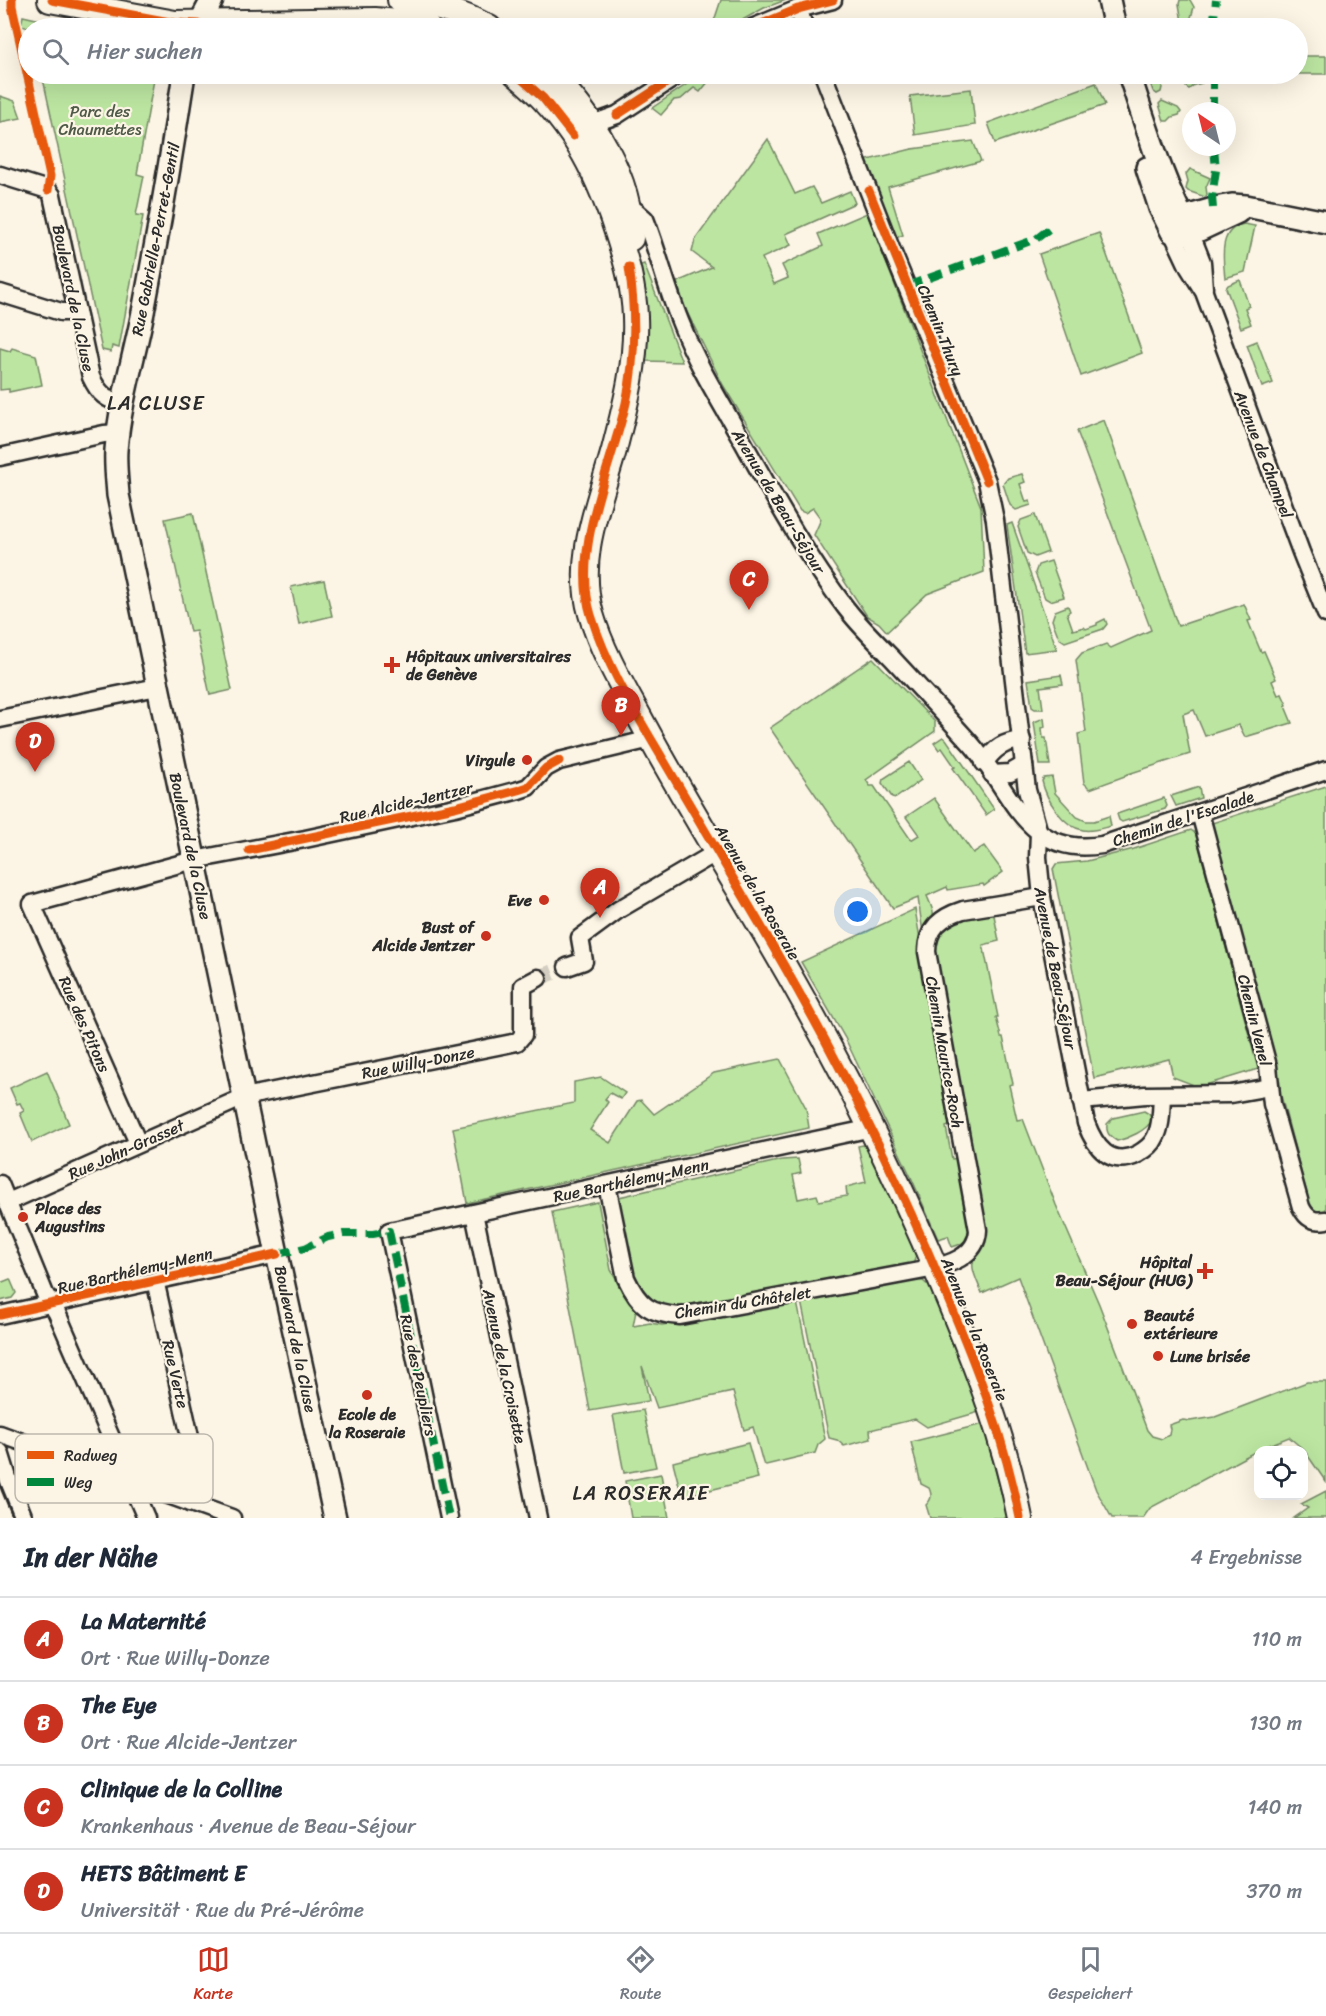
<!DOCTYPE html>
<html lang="de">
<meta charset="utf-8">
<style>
body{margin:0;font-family:Sriracha,sans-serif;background:#f2f2f3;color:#1f2937}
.controls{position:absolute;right:18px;bottom:18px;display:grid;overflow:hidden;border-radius:12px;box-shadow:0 6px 24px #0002}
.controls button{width:54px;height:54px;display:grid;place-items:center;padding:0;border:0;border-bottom:2px solid #e0e1e3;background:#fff;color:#1f2937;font:30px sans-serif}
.compass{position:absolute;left:1182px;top:102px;width:54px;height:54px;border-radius:50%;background:#fff;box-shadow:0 6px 24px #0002;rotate:325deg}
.you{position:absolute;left:858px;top:912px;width:21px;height:21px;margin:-15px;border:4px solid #fff;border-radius:50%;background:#1a73e8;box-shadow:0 0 0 9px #1a73e833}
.badge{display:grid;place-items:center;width:39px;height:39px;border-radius:50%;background:#c8321e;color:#fff;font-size:20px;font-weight:700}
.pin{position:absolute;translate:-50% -50px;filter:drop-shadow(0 2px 3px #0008)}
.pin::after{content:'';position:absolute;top:32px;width:21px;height:18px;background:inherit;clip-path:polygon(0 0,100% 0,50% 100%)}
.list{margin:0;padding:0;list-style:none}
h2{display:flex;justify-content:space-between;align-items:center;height:78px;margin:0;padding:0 24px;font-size:26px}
h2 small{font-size:20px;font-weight:400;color:#747a83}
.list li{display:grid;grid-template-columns:39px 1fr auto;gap:18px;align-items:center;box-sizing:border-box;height:84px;padding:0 24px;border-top:2px solid #e0e1e3}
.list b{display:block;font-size:22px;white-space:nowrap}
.list p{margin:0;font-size:20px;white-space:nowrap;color:#747a83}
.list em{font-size:20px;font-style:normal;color:#747a83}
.icon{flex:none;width:33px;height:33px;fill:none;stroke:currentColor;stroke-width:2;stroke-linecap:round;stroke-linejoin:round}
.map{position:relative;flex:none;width:1326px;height:1518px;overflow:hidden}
.search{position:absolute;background:#fff;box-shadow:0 6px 24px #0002;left:18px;right:18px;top:18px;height:66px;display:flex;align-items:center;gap:15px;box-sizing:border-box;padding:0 21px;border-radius:33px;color:#747a83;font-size:22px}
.sheet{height:414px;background:#fff}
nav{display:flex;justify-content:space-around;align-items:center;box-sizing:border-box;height:84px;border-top:2px solid #e0e1e3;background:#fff;font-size:16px;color:#747a83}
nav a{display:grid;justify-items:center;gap:3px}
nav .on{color:#c8321e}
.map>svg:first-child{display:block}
.green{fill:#bce5a1;stroke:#748866;stroke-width:1.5}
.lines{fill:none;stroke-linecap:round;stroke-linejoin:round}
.minor-tunnel{stroke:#d2cdc0;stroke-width:16;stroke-dasharray:16 8;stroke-linecap:butt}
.minor-casing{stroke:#2b2b2b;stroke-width:21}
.tertiary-casing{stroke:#2b2b2b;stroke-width:26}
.secondary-casing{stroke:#2b2b2b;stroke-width:28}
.minor{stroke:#fcf5e5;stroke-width:16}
.tertiary{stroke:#fcf5e5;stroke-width:21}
.secondary{stroke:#fcf5e5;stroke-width:24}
.tram{stroke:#2b2b2b;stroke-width:1.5}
.quiet{stroke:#00873e;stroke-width:8;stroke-dasharray:15 8;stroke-linecap:butt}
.cycleway-casing{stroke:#fcf5e5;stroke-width:13}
.cycleway{stroke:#e8590c;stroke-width:9}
.poi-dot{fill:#c8321e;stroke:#fcf5e5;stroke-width:2}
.labels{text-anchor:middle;stroke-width:4.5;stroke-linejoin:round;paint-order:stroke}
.park-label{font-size:16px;fill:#4f5a48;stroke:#fcf5e5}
.street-label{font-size:16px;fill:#2b2b2b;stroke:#fcf5e5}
.poi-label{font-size:16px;font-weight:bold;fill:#2b2b2b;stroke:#fcf5e5;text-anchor:start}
.quarter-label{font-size:20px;letter-spacing:1.5px;fill:#2b2b2b;stroke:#fcf5e5}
.key{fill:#fcf5e5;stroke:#bdb8ad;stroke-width:1.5}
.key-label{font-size:16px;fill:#2b2b2b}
</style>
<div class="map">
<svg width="1326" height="1518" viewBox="0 0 1326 1518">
<rect width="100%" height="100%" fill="#fcf5e5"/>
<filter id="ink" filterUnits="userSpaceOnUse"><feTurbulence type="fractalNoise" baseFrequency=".0167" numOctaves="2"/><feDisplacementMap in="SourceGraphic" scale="12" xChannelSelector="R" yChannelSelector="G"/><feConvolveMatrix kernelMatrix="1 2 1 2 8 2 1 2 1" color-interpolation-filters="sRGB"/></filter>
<g filter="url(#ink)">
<g class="green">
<path d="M721,0H786L764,8L728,28H709L711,24H713Z"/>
<path d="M1180,0H1190L1194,7L1188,28H1183L1179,4Z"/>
<path d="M23,16L76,28H30L21,26Z"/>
<path d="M1298,56H1326V74H1287H1298Z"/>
<path d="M42,74H155L137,174L144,176L136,215L143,216L119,348L112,346L111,352L102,350Z"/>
<path d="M702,74H734L728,77L713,76L700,92L694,88L681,99L674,100L661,115L652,108Z"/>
<path d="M1160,74H1167L1168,78L1163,83L1161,92L1157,94L1153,91L1148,77Z"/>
<path d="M1183,74H1201L1205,79L1202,83L1194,85L1189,89L1186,87Z"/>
<path d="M1096,83L1105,105L995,143L988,123Z"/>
<path d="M971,89L975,125L915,135L910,96Z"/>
<path d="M0,96L15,101L21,118L0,122Z"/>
<path d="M1162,101L1178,108L1181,112L1179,115L1172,117L1168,121H1164L1159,104Z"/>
<path d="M768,139L795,194L812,187L821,203L850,191L855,203L786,234L791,245L762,258L774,284L788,278L782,265L823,246L818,234L867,213L981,507L984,572L927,594L887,632L879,623L867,616L814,535L821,519L813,508L805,513L800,511L723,385L684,306L677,282L712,267L692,252L695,240Z"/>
<path d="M973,141L981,161L888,187L903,235L891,240L864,161L912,149Z"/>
<path d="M1190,169L1210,178L1206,187L1207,195L1205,197L1188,191L1186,189L1188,181L1186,174Z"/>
<path d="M1244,224L1255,226L1245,272L1225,278C1223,258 1218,229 1244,224Z"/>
<path d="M1099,233L1142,353L1081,376L1039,254Z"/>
<path d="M644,264L682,362L646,361C650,328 646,298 641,265Z"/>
<path d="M1240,280L1249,306L1245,308L1251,324L1241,328L1226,288L1228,285Z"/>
<path d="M1257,341L1273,383L1262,387L1247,345Z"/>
<path d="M0,348L10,351L12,348L36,355L42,385L9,392V389L0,390Z"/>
<path d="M1104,420L1178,626L1244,604L1251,620L1248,621L1261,652L1264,651L1276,679L1272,681L1278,695L1282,694L1287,705L1285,706L1292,723L1245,737L1239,725L1205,736L1194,710L1183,714L1190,754L1125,775V776L1090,789L1084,783L1078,734L1086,732L1076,660L1082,653L1106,644L1111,648L1151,630L1077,431Z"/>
<path d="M1022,474L1025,482L1020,484L1026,502L1030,501L1031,505L1016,510L1010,505L1003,484L1008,478Z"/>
<path d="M193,513L232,690L210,695L196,631L190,632L165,519Z"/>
<path d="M1035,515L1048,552L1035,557L1027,553L1018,527L1021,520Z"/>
<path d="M1012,523L1057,649L1025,653L1007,525Z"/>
<path d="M1051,561L1064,597L1050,601L1045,598L1035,573L1038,565Z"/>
<path d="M324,580L332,616L299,624L291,587Z"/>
<path d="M1068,606L1070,611L1067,613L1073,630L1084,627L1086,629L1097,625V623L1105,619L1107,624L1103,629L1065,642L1059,638L1052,620L1055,611Z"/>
<path d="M873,658L935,722V731L866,780L870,786H874L911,840L919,835L906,817L934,798L973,853L984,846L1003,872L984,886L983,884L948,890L947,887L927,896C936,917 936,914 923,933L918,898L893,908L770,728Z"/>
<path d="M1061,675L1063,684L1040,687L1043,709H1035L1032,707L1028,680Z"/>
<path d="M1044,718L1045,727L1042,728L1043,738H1046L1050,765H1040L1034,722Z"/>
<path d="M943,737L946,739L994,809L986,815L953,768L955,767L942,748L939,750L934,743Z"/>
<path d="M909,762L921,780L896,798L892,797L882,783L883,779Z"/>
<path d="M1052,777L1055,793L1077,817L1086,821H1094L1109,816L1111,826C1102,828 1092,832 1083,830C1063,827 1046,799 1042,781L1044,778Z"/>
<path d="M1326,786V1211L1319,1213L1310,1206L1211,830L1212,823Z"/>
<path d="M1199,787L1201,798L1176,806L1171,796Z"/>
<path d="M1164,798L1167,806L1165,809L1122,822L1119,820L1117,814Z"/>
<path d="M1191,830L1196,834L1258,1069L1199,1087L1173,1077L1169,1059L1094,1078L1053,869L1056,864L1087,861L1134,849Z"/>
<path d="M915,909L951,1125L946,1127L952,1159L958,1158L971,1229C968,1241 963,1244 952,1247L948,1236L938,1239L911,1177L845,1038L801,962Z"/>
<path d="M993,910L999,941L983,945L984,949L998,1017H996L1001,1037H1003L1013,1084L1009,1085L1017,1120L1023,1119L1056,1205L1099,1304L1147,1430L1152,1436L1162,1439L1169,1435L1170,1429L1169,1425L1183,1420L1190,1421L1215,1417L1307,1382H1326V1482L1304,1450L1289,1437L1264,1447L1150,1508L1143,1518H1112L1096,1490L1018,1277L982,1293C979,1285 971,1271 973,1263C976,1255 981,1248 983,1240L935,946L937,933L947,923Z"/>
<path d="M780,1059L806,1108L809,1128L467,1203L453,1128L574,1103V1082L601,1077L625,1093L621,1099L610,1093L605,1099L608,1102L590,1130L610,1143L637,1101L641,1100L654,1114L714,1073Z"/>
<path d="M47,1071L69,1124L32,1142L20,1113L24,1111L20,1103L17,1104L10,1088Z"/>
<path d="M1144,1111L1149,1114L1152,1120C1146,1131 1129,1138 1117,1141C1109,1136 1106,1133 1107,1124L1113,1118Z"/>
<path d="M863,1145L869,1150L916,1255L914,1262L910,1265L664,1309L651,1302L630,1271L615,1205L619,1197L782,1160L798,1159L801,1173L793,1175L798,1199L817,1195L819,1201L847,1196L846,1187L866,1182L858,1146Z"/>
<path d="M598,1202L611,1270L636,1311L633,1326L650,1323L662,1325L797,1302L825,1439L818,1445L815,1453L766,1465L763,1463L753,1427L744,1430L733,1392L657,1408L642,1366L649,1401L590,1411L552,1212Z"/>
<path d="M10,1279L16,1293L12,1298L0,1301V1283Z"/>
<path d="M916,1280L923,1281L930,1287L967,1378L979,1412L927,1427L915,1419L870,1430L871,1439L844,1446L837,1440L829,1438L801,1301Z"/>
<path d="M643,1410L656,1467L624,1473L613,1415Z"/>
<path d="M983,1424L1008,1518H930L926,1505C932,1499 932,1495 929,1488L921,1484L911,1442Z"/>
<path d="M748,1443L758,1478L682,1497L673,1462Z"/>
<path d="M661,1474L669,1518H631L625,1481Z"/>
<path d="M1326,1491V1518H1294L1308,1508L1301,1504Z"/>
</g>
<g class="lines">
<path class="minor-tunnel" d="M538,978L567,967"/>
<g class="minor-casing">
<g id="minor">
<path d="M798,9L805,28"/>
<path d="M752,28L798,9L833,0"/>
<path d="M823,74L892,251L987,481L995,520L1027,790L1039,833L1038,857L1042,897L1086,1123C1095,1147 1110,1168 1138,1154C1145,1150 1152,1145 1155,1138C1162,1126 1161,1109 1162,1096"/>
<path d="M584,129L592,124L617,115L680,74"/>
<path d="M0,175L48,190L52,195L91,377C99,394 106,400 124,404"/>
<path d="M627,210L636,211L645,219C659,254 667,291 682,326C698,367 722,404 743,442C775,499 807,557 846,608C860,626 876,642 892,658C919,687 946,716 972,745C1011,790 1026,858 1102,845L1326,770"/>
<path d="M1172,232L1189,268L1204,292L1301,552L1326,614"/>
<path d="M1191,234L1202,262L1204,288"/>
<path d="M0,293L61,312H77"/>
<path d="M0,457L104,434L118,433"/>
<path d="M0,719L157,687"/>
<path d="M984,763C995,748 1003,742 1022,740"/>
<path d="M992,774L1010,773L1024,765"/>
<path d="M1200,813L1268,1066L1272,1104L1301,1207C1307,1219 1313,1222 1326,1220"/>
<path d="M567,967L584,961L580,938L618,910L717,852"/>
<path d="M1081,1101L1145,1095L1231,1094L1270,1087"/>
<path d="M138,1143L32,904L194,860L305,839L455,807L519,790L528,787L546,768L559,761L651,739"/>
<path d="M0,1184L45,1294L57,1313L146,1518"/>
<path d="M607,1185L626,1278C639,1306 650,1314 680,1316L925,1270C948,1265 977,1257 978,1230L927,952C927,928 941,917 963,910L1042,897"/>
<path d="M8,1202L244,1097L517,1042L523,1035V986L538,978"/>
<path d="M474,1213L538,1518"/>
<path d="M155,1280L196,1464V1482L189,1503"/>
<path d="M0,1315L277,1254"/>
<path d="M0,1434L232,1518"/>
<path d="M0,1452L9,1481L24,1518"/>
<path d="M449,1518L389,1231L872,1128"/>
</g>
</g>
<g class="tertiary-casing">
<g id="tertiary">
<path d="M1109,0L1115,28"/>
<path d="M197,28L212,0"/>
<path d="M184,74C172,152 159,229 144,307C135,355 120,401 116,450C115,465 117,480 118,495L277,1254L335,1518"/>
<path d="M1129,74C1147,128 1163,184 1191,234"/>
<path d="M1147,168L1160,208L1172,232"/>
<path d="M1174,229L1182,218L1220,207L1232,205L1246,206L1326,222"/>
<path d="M1178,232L1191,234L1238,212"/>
</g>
</g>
<g class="secondary-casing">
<g id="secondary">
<path d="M50,0L175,23L375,20L398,22L428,28"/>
<path d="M400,0C432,5 461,12 489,28"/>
<path d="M516,74C569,117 596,167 617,232C626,260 634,287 635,317C637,363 625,407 614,450C599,504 575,558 591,614C602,652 623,687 642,722C676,785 713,846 750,908C824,1031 890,1158 945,1291C976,1365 1005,1439 1020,1518"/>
<path d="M550,74C591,114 631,178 631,238"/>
</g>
</g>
<use href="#minor" class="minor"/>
<use href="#tertiary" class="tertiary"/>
<use href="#secondary" class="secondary"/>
<path class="tram" d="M0,1487L13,1518"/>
<g class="quiet">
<path d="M1213,28L1216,0"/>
<path d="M1213,74V111"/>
<path d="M1213,208L1212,197L1216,170L1214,147"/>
<path d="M907,286L1036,239L1049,229"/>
<path d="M277,1254L305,1248L328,1237L343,1234H373L389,1231L449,1518"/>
</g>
<g class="cycleway-casing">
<g id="cycleway">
<path d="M12,0V6L50,176L48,190"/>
<path d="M52,0L175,23L198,24"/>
<path d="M752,28L798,9L833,0"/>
<path d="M516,74L543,98L573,136"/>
<path d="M617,115L680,74"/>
<path d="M869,191L987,481"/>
<path d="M629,267C636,313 636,357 626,403C611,468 571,549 591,615C607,667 637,715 664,761C693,810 722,860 751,909C824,1032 890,1159 945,1292C976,1365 1005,1439 1020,1518"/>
<path d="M249,850L455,807L519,790L528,787L546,768L559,761"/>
<path d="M0,1315L277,1254"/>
</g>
</g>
<use href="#cycleway" class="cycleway"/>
</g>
</g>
<g class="poi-dot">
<path d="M389 656h6v6h6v6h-6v6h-6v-6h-6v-6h6z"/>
<circle cx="527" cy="760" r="6"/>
<circle cx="544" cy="900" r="6"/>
<circle cx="486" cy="936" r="6"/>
<circle cx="23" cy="1217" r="6"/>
<path d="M1202 1262h6v6h6v6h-6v6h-6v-6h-6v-6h6z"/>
<circle cx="1132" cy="1324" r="6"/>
<circle cx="1158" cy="1356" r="6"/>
<circle cx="367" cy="1395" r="6"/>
</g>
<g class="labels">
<g class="park-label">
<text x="100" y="117">Parc des<tspan x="100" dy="18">Chaumettes</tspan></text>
</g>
<g class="street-label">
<text transform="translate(155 239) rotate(-79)" y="6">Rue Gabrielle-Perret-Gentil</text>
<text transform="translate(74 298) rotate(78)" y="6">Boulevard de la Cluse</text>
<text transform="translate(941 330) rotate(68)" y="6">Chemin Thury</text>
<text transform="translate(1264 454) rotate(69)" y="6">Avenue de Champel</text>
<text transform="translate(779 501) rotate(59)" y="6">Avenue de Beau-Séjour</text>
<text transform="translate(406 802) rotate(-13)" y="6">Rue Alcide-Jentzer</text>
<text transform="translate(1183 818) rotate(-18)" y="6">Chemin de l'Escalade</text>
<text transform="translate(191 846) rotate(78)" y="6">Boulevard de la Cluse</text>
<text transform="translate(758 892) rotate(60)" y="6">Avenue de la Roseraie</text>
<text transform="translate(1056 968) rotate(79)" y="6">Avenue de Beau-Séjour</text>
<text transform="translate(1255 1020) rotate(76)" y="6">Chemin Venel</text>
<text transform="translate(85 1024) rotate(66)" y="6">Rue des Pitons</text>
<text transform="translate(945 1052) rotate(80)" y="6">Chemin Maurice-Roch</text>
<text transform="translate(418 1062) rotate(-11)" y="6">Rue Willy-Donze</text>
<text transform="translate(126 1149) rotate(-24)" y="6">Rue John-Grasset</text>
<text transform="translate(631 1180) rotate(-12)" y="6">Rue Barthélemy-Menn</text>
<text transform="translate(135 1270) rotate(-13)" y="6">Rue Barthélemy-Menn</text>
<text transform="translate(743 1302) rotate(-9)" y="6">Chemin du Châtelet</text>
<text transform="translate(975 1329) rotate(68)" y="6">Avenue de la Roseraie</text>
<text transform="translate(296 1339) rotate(78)" y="6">Boulevard de la Cluse</text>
<text transform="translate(505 1366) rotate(78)" y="6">Avenue de la Croisette</text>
<text transform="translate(176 1374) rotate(77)" y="6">Rue Verte</text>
<text transform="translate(419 1375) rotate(78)" y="6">Rue des Peupliers</text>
</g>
<g class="poi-label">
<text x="406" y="662">Hôpitaux universitaires<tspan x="406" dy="18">de Genève</tspan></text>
<text x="515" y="766" text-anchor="end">Virgule</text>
<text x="532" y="906" text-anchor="end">Eve</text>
<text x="474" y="933" text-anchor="end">Bust of<tspan x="474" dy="18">Alcide Jentzer</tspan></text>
<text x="35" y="1214">Place des<tspan x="35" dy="18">Augustins</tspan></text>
<text x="1192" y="1268" text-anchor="end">Hôpital<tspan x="1192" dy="18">Beau-Séjour (HUG)</tspan></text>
<text x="1144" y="1321">Beauté<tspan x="1144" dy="18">extérieure</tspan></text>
<text x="1170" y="1362">Lune brisée</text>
<text x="367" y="1420" text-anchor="middle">Ecole de<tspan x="367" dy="18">la Roseraie</tspan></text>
</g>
<g class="quarter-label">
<text x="156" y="410">LA CLUSE</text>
<text x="641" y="1500">LA ROSERAIE</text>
</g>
</g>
<rect x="15" y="1434" width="198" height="69" rx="9" class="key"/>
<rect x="27" y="1451" width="27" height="8" fill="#e8590c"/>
<rect x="27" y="1478" width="27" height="8" fill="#00873e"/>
<g class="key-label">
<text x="64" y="1461">Radweg</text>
<text x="64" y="1488">Weg</text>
</g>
</svg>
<div class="controls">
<button><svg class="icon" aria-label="locate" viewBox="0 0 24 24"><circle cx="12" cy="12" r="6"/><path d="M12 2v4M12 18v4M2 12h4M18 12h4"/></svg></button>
</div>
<svg class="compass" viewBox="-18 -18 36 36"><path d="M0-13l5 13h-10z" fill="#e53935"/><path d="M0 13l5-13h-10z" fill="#747a83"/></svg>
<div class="you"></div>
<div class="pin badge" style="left:600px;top:918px">A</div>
<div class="pin badge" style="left:621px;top:736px">B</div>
<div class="pin badge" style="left:749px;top:610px">C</div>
<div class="pin badge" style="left:35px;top:772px">D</div>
<div class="search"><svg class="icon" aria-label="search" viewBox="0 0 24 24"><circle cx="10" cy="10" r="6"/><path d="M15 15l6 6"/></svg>Hier suchen</div>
</div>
<section class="sheet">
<h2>In der Nähe<small>4 Ergebnisse</small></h2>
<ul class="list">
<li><span class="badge">A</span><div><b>La Maternité</b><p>Ort · Rue Willy-Donze</p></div><em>110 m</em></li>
<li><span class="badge">B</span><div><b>The Eye</b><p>Ort · Rue Alcide-Jentzer</p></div><em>130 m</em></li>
<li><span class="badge">C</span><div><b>Clinique de la Colline</b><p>Krankenhaus · Avenue de Beau-Séjour</p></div><em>140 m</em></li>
<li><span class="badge">D</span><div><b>HETS Bâtiment E</b><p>Universität · Rue du Pré-Jérôme</p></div><em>370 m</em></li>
</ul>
</section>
<nav>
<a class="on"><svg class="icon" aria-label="map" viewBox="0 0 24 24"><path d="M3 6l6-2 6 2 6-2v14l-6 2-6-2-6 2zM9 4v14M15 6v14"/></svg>Karte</a>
<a><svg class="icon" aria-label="directions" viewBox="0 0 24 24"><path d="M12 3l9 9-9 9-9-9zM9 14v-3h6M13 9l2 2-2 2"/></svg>Route</a>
<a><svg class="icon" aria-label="saved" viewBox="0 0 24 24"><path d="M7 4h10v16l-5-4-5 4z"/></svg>Gespeichert</a>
</nav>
